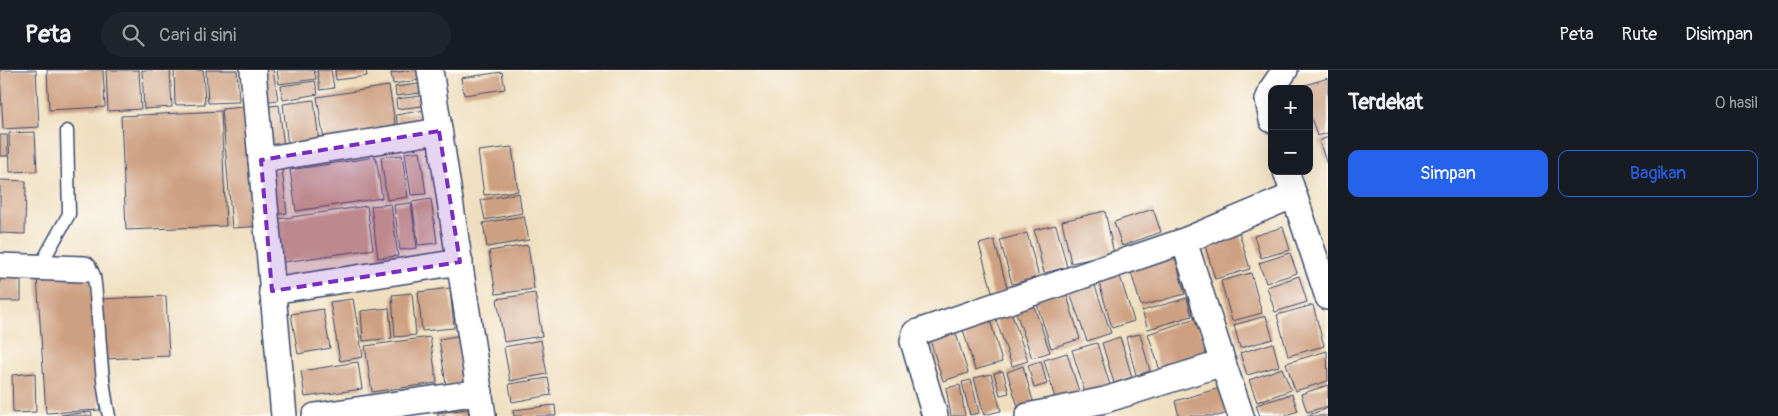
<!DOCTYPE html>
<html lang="id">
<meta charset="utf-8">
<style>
body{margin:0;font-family:Pangolin,sans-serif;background:#20242c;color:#f1f3f6}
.controls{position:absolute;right:15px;top:15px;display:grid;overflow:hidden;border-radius:10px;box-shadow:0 5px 20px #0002}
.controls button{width:45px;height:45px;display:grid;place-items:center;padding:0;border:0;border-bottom:1px solid #363941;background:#171b24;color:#f1f3f6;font:25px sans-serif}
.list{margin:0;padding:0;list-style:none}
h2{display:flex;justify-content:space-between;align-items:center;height:65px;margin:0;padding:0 20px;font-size:21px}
h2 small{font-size:16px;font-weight:400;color:#9ea1a6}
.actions{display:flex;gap:10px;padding:15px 20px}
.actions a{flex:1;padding:11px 0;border:1px solid #2563eb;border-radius:10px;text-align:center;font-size:18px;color:#2563eb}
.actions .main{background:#2563eb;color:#fff}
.icon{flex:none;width:28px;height:28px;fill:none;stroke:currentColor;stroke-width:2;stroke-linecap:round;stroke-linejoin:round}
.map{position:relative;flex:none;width:1328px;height:346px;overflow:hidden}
header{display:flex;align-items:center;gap:30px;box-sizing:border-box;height:70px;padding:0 25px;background:#171b24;border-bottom:1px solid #363941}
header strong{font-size:24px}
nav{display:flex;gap:28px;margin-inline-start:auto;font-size:18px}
.search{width:350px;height:45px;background:#20242c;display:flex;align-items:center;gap:12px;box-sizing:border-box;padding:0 18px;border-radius:28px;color:#9ea1a6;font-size:19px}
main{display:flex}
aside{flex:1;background:#171b24}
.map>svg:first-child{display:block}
.building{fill:#cea082}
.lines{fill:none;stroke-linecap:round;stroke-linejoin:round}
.lane-casing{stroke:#3b496c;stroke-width:15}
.street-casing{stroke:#3b496c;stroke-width:28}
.lane{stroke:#fff;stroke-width:12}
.street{stroke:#fff;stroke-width:25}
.marked{fill:#7b2cbf;fill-opacity:0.2;stroke:#7b2cbf;stroke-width:4;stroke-dasharray:10 6;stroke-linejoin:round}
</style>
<header>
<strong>Peta</strong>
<div class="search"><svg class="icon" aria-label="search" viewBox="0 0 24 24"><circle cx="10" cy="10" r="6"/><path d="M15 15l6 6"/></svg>Cari di sini</div>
<nav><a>Peta</a><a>Rute</a><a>Disimpan</a></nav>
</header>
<main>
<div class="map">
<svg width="1328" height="346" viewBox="0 0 1328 346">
<rect width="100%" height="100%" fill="#fdfcf7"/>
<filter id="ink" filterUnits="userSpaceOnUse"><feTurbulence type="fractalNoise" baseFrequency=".02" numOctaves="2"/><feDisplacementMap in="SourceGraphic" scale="10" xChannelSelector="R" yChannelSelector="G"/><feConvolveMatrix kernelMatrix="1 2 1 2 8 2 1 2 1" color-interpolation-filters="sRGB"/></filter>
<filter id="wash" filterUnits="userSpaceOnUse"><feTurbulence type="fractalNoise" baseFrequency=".0096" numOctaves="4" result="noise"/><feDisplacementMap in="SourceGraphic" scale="20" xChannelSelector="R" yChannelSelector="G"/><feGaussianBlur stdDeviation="1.12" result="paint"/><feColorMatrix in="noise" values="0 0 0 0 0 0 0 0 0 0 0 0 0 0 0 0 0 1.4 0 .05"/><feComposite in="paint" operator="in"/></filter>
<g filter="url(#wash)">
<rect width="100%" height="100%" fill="#efdebe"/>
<g id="blocks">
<g class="building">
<path d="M0,0H36L39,57L3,59Z"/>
<path d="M47,0H103L105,37L49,40Z"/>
<path d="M106,0H139L141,39L108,41Z"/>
<path d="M142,0H170L172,37L144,39Z"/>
<path d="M174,0H203L205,34L175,35Z"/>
<path d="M206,0H237L239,32L208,33Z"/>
<path d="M257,0H273L278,30L262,32Z"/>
<path d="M277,0H314L316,9L279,14Z"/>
<path d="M317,0H331L334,18L320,20Z"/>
<path d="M335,0H366L367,6L336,10Z"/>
<path d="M413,0H417L419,10L393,14L391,3Z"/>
<path d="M502,2L505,19L464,25L461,8Z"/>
<path d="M1328,8V63L1317,66L1309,41V19H1302V16Z"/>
<path d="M315,11L318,24L283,30L281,16Z"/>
<path d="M419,14L420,23L396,26L395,17Z"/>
<path d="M389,16L396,59L324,70L317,27Z"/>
<path d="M421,26L422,36L397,39L396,29Z"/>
<path d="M314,30L319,72L288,76L283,34Z"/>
<path d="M279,35L284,77L267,79L262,37Z"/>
<path d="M254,36L264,156L232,158L222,39Z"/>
<path d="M425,40L427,58L399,62L396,45Z"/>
<path d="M221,41L226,156L126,160L121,46Z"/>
<path d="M35,62L37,101L10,102L9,63Z"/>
<path d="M0,65H7L8,86H0Z"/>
<path d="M1328,67V94H1327L1319,71Z"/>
<path d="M512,77L518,121L484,125L478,81Z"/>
<path d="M420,81L426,124L411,125L405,83Z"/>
<path d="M402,85L408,127L387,130L381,87Z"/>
<path d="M376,87L382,128L296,141L290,100Z"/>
<path d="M282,99L287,143L270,145L264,101Z"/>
<path d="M0,110L26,111L25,164L0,163Z"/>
<path d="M519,123L522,143L485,150L481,130Z"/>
<path d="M431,129L437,173L418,175L412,132Z"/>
<path d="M411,133L417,178L400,180L394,135Z"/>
<path d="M391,134L398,186L378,188L371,136Z"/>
<path d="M367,136L373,179L277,193L271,150Z"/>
<path d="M1153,139L1161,162L1122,176L1114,152Z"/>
<path d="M1105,141L1114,184L1071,193L1062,151Z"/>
<path d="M524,146L529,170L487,177L483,153Z"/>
<path d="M1056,155L1067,197L1044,203L1034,160Z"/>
<path d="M1283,157L1290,180L1261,188L1254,166Z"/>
<path d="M1239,162L1250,199L1215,209L1204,172Z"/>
<path d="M1027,163L1039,207L1012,214L1000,170Z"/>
<path d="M994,170L1008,221L993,225L979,174Z"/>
<path d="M528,175L534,219L496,224L489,181Z"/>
<path d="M1290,183L1297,203L1266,213L1259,193Z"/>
<path d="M1175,187L1185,224L1141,236L1130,199Z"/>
<path d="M91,203L100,340L46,343L37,206Z"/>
<path d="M1119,203L1134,251L1112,258L1098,209Z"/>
<path d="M1251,203L1262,243L1232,251L1221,211Z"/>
<path d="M0,206L21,207V231H0Z"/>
<path d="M1299,206L1307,232L1275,242L1267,217Z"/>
<path d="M1094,213L1111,263L1087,271L1069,221Z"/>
<path d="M450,218L454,258L422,261L418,222Z"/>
<path d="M1065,219L1080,269L1051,278L1035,228Z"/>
<path d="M412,223L416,265L395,267L392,225Z"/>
<path d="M535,223L542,266L504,272L497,229Z"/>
<path d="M166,226L169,286L105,289L102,229Z"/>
<path d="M1187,228L1192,246L1148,259L1142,241Z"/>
<path d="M353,229L363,287L340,291L330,232Z"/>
<path d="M1032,231L1050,282L1032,288L1014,237Z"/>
<path d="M1313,235L1324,276L1288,286L1277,245Z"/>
<path d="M389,238L392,268L363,271L361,241Z"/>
<path d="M323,239L330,278L298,284L291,244Z"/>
<path d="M1010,239L1028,291L1012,296L994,244Z"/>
<path d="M989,246L1002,292L975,300L961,253Z"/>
<path d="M1266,246L1273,269L1240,278L1234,255Z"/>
<path d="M1196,248L1208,285L1160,300L1148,264Z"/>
<path d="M954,257L968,303L943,311L928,264Z"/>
<path d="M1140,264L1150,301L1136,305L1126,267Z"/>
<path d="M462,265L469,311L446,315L439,269Z"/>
<path d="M430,267L437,313L372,322L365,276Z"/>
<path d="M1120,267L1132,307L1114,313L1102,273Z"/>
<path d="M541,270L547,304L510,311L504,277Z"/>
<path d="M1097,273L1110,315L1085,323L1072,280Z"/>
<path d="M1273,273L1279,296L1247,305L1240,283Z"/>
<path d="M1327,281L1328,311L1295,321L1286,293Z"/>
<path d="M1067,283L1081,328L1057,335L1044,290Z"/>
<path d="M1041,291L1047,314L1034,318L1028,295Z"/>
<path d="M358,292L362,319L305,327L301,301Z"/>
<path d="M1023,296L1035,338L1020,343L1007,302Z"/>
<path d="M1282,298L1291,320L1257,332L1249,310Z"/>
<path d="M1003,301L1009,323L1000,325L994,303Z"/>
<path d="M35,303L36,342L13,343L12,305Z"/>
<path d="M991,304L1001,341L984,345L974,308Z"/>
<path d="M548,308L551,325L512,332L509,314Z"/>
<path d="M971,310L979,343L970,345L962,312Z"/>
<path d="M960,315L965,346H951L946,318Z"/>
<path d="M1328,315V336L1307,342L1301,324Z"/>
<path d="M1220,318L1228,343L1218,346H1179L1175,331Z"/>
<path d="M1292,324L1298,341L1283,346H1260L1256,335Z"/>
<path d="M555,335L556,346H514L513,340Z"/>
<path d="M1328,338V346H1306Z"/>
<path d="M468,339L469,346H438L437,343Z"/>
<path d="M91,342L92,346H61V345Z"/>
</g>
</g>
</g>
<g filter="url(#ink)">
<use href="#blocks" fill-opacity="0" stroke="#3b496c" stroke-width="1"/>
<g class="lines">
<g class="lane-casing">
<g id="lane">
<path d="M40,196L69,144L67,61"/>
<path d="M84,199L92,201L94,206C100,252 99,301 109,346"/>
</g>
</g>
<g class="street-casing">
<g id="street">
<path d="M253,0L261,90"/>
<path d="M430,0L483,346"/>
<path d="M1272,19L1285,0"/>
<path d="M1272,20L1268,30L1272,50"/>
<path d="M1286,101L1328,227"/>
<path d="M1184,171L1223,293"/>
<path d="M0,196L84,199"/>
<path d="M272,221L460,192"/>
<path d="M284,346L261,90L439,61"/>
<path d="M315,346L480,322"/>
<path d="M935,346L913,271L915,263L1184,171L1292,126"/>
<path d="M1028,346L1105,330L1223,293L1241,346"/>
</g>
</g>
<use href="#lane" class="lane"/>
<use href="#street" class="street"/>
</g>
</g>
<path class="marked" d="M439,61L460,192L272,221L261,90Z"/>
</svg>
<div class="controls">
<button>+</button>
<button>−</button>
</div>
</div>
<aside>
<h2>Terdekat<small>0 hasil</small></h2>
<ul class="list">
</ul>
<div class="actions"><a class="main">Simpan</a><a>Bagikan</a></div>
</aside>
</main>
